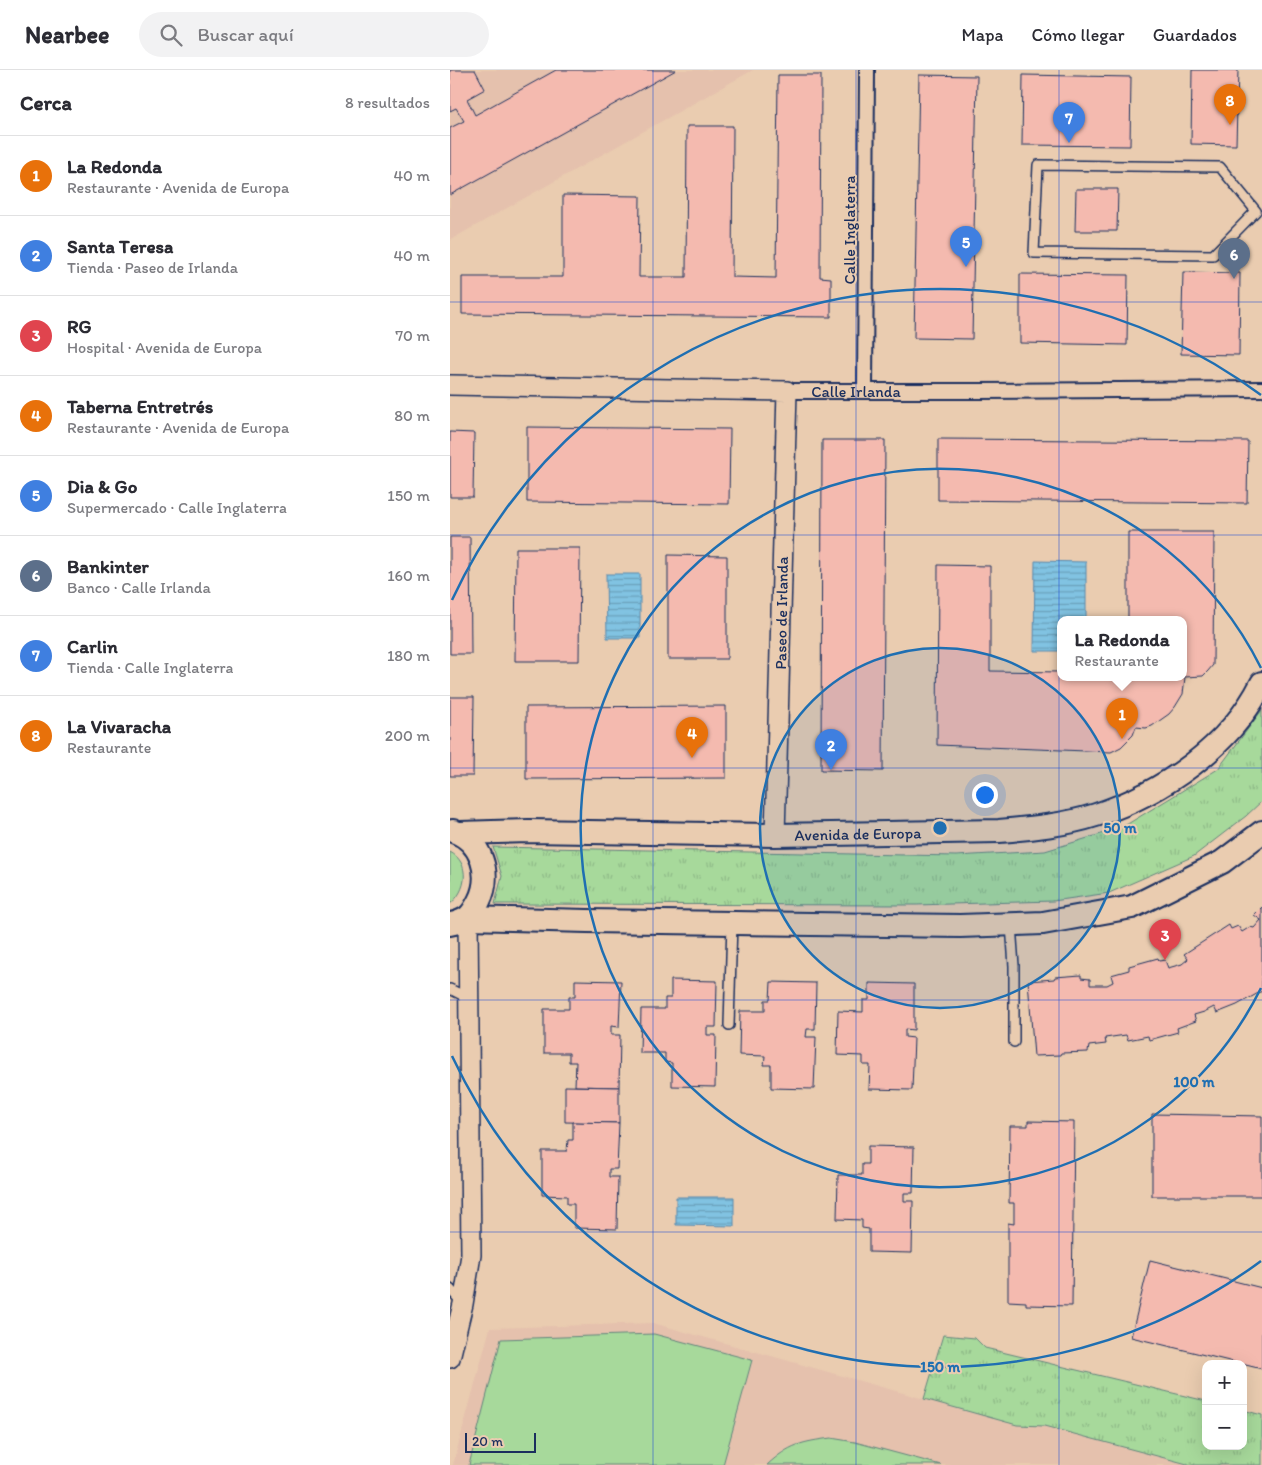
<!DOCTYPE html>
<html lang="es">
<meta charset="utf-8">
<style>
body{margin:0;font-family:Itim,sans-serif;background:#f2f2f3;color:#2b2b33}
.controls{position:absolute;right:15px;bottom:15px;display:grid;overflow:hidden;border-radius:10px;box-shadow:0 5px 20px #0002}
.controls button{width:45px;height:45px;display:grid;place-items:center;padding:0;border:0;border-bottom:1px solid #e1e1e2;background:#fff;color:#2b2b33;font:25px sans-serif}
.scale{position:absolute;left:15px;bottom:12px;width:71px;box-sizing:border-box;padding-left:5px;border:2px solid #1b2f5e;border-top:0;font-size:14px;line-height:18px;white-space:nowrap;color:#1b2f5e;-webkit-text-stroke:4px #eaccb0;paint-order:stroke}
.you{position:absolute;left:534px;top:724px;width:18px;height:18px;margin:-12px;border:4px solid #fff;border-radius:50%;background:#1a73e8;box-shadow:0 0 0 8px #1a73e833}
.badge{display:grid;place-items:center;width:32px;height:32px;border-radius:50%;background:#1a73e8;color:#fff;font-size:16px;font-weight:700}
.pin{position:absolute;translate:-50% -41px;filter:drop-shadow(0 1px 2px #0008)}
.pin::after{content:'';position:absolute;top:26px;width:18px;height:15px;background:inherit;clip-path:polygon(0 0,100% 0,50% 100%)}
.popup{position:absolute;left:607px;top:546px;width:130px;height:65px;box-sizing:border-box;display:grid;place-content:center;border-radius:10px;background:#fff;filter:drop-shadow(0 1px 4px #0005);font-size:16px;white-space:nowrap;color:#7c7c81}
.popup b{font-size:19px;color:#2b2b33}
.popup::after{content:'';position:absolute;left:50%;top:100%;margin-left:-10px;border:10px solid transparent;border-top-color:#fff}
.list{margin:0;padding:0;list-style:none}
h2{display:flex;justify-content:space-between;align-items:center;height:65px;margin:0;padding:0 20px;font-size:21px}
h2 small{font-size:16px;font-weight:400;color:#7c7c81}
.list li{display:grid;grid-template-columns:32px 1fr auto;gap:15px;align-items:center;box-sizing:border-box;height:80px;padding:0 20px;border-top:1px solid #e1e1e2}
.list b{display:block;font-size:19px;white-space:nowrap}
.list p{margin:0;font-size:16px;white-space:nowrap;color:#7c7c81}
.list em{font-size:16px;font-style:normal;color:#7c7c81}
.icon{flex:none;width:28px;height:28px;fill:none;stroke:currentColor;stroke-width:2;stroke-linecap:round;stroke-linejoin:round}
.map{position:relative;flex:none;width:812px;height:1395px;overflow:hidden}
header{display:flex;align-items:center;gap:30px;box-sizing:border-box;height:70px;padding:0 25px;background:#fff;border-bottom:1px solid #e1e1e2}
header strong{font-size:24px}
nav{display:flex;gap:28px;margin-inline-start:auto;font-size:18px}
.search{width:350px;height:45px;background:#f2f2f3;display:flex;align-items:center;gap:12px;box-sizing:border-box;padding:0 18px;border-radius:28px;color:#7c7c81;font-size:19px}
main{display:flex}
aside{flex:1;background:#fff}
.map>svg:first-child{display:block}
.built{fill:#e5c1ad}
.grass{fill:#a7d99b;stroke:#61847c}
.park{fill:url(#park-tufts);stroke:#61847c}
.water{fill:url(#water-rules);stroke:#5888ad}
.building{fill:#f4baaf;stroke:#1b2f5e}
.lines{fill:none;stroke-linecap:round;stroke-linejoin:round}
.service-casing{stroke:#1b2f5e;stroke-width:12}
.pedestrian-casing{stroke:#1b2f5e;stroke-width:18}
.minor-casing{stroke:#1b2f5e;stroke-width:22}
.tertiary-casing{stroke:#1b2f5e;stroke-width:26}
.service{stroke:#eaccb0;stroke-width:9}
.pedestrian{stroke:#eaccb0;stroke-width:14}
.minor{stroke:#eaccb0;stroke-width:19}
.tertiary{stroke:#eaccb0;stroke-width:22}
.grid{fill:none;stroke:#1d4ed8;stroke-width:1;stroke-opacity:0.55}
.ring{fill:none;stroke:#1f6fb2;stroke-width:2.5}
.labels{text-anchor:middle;stroke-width:4;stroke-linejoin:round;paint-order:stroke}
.street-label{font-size:16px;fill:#1b2f5e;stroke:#eaccb0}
.centre{fill:#1f6fb2;stroke:#eaccb0;stroke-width:2.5}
.ring-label{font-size:15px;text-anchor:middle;font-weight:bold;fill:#1f6fb2;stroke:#eaccb0;stroke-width:4;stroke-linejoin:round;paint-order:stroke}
</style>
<header>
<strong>Nearbee</strong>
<div class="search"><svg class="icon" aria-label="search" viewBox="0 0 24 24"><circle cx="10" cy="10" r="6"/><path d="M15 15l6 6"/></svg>Buscar aquí</div>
<nav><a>Mapa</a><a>Cómo llegar</a><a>Guardados</a></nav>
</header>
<main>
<aside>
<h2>Cerca<small>8 resultados</small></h2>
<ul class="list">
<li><span class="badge" style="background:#e8710a">1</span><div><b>La Redonda</b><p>Restaurante · Avenida de Europa</p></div><em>40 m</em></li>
<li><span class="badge" style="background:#3f7fe0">2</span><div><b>Santa Teresa</b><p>Tienda · Paseo de Irlanda</p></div><em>40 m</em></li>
<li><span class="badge" style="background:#e0444e">3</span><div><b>RG</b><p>Hospital · Avenida de Europa</p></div><em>70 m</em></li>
<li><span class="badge" style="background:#e8710a">4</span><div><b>Taberna Entretrés</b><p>Restaurante · Avenida de Europa</p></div><em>80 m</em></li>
<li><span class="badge" style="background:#3f7fe0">5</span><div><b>Dia &amp; Go</b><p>Supermercado · Calle Inglaterra</p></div><em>150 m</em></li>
<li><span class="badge" style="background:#5c6f8a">6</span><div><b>Bankinter</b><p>Banco · Calle Irlanda</p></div><em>160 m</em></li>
<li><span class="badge" style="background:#3f7fe0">7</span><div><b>Carlin</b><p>Tienda · Calle Inglaterra</p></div><em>180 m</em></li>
<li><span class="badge" style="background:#e8710a">8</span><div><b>La Vivaracha</b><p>Restaurante</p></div><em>200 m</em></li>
</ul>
</aside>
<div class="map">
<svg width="812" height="1395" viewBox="0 0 812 1395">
<defs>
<pattern id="park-tufts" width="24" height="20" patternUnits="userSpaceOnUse" patternTransform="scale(1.25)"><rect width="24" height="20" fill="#a7d99b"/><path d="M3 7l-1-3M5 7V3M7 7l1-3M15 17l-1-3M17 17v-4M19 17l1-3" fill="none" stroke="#8fbb88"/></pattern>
<pattern id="water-rules" width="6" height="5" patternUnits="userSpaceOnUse" patternTransform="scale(1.25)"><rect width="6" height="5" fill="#81c3e2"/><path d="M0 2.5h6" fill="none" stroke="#699fba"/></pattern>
</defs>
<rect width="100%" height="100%" fill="#eaccb0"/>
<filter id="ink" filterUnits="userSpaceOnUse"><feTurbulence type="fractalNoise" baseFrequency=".02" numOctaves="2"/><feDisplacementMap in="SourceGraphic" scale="10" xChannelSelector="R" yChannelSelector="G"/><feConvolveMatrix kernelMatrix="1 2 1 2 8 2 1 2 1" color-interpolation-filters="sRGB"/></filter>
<g filter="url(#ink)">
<g class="built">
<path d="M0,0H303L0,170Z"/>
<path d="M203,1253L567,1355L594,1356L741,1395H3L40,1258Z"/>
</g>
<g class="grass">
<path d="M0,782C21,793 17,821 0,834Z"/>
<path d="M204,1264L302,1290L273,1395H19L51,1269Z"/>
<path d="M381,1368L405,1372L491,1395H317C340,1374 352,1372 381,1368Z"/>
</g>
<g class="park">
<path d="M812,640V731L796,746L744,786L659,823L603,831L466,835L45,834L52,806L43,777L506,786L595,781L671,758L768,699Z"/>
<path d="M493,1265L525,1268L535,1278L756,1331V1376H793V1340L812,1345V1395H741L594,1356L567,1355L474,1329Z"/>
</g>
<g class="water">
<path d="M585,491L636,492V550H611V581H584Z"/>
<path d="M156,504H190V568H157Z"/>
<path d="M226,1127H284V1156L226,1155Z"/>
</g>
<g class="building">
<path d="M0,0H25L35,19L17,29L25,45L106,0H226L0,125V58L14,51L6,38L0,41Z"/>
<path d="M742,0H788L786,75L741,74Z"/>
<path d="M328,5H371L370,207L381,208V247L12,244V207H113V125L190,126L189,207H236L237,56H283L282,207L326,208Z"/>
<path d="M469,5L527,6L522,269L464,268Z"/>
<path d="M573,5L681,7L680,76L572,75Z"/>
<path d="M626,119H668L667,161H625Z"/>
<path d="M733,202L790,203L789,285L731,284Z"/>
<path d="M570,204L678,205L677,275L570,273Z"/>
<path d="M77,357L280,359L279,434L77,432Z"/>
<path d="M0,362L24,363L23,427H0Z"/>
<path d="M488,369L798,371L797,433L488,430Z"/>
<path d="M372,370H435L433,701L371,700Z"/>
<path d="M678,462H764L763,595L758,601L753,606L735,607L733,624L725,637L719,644L702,656L696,658L686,657L683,665L671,677L661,682L487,675L488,495L540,496V601L611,602V608H733V550H678Z"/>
<path d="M0,467H20L21,584H0Z"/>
<path d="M66,478H130L129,591H65Z"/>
<path d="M218,485L277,486V589H218Z"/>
<path d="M0,627H24L23,706H0Z"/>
<path d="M276,636V708L76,709V637Z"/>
<path d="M812,837V921L787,935L767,943L764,937L754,942L744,945L746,951L727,958L728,962L699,970L698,966L678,970L676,965L655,968L656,974L639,976L638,982L611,983L610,985L584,986L578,911L604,909L605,907L631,905V908L640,909V915H657L663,912L661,905L679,900V896L708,888L709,891L715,890L718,898L732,894L738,889L734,884L779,855L781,859L788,856L792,862L800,857L804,858L811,850L804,845Z"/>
<path d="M125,910L171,911L169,957L161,956V965H170L169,1017L125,1016L126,992H119V983H94V939H119V927H125Z"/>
<path d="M221,910L267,911L266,957H257V965H266L265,1017L222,1016V993L215,992V983H190L191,939H215V928H221Z"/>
<path d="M321,912L366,913L365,959H357L356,967H366L364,1019L321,1018V995H314L315,986L289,985L290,941H315V930H320Z"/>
<path d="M419,913L464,914V960L455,959V967L464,968L462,1020L419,1019L420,995H413V986L387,985L388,941L413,942V930H419Z"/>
<path d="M115,1016L169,1017V1053L115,1052Z"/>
<path d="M702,1044L812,1046V1126H702Z"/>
<path d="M578,1051L624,1052L622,1236L576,1235V1232L558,1231V1153L564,1154V1133H559L560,1056H578Z"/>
<path d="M123,1052L169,1053L167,1099H159V1107H168L167,1159L124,1158V1134H117V1126L92,1125V1081H117L118,1070H123Z"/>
<path d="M418,1076L464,1077L463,1123H454V1131H463L462,1183L419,1182V1159L412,1158V1150L387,1149L388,1105H412V1094H418Z"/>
<path d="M700,1190L812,1218V1299L681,1267Z"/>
</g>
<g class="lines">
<g class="service-casing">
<g id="service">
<path d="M588,95L770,97L806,141L763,185L584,183Z"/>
<path d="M561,855L564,896V972"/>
<path d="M0,919L18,928"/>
<path d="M279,955L282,853"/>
<path d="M0,1219L13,1234"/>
</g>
</g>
<g class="pedestrian-casing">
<g id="pedestrian">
<path d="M415,320L417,0"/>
<path id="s1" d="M337,321H528L812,319"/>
</g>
</g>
<g class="minor-casing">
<g id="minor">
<path d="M0,315L337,321L325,765"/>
<path d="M0,1288L13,1234L21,1185L18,848"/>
</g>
</g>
<g class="tertiary-casing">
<g id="tertiary">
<path id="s2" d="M10,763L79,761L325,765L549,761C582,758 615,755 646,745C713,723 780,677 812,613"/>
<path d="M18,848L137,851L510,856L593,853L682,837L772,792L812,762"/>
<path d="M0,854C6,853 13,851 18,847C23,843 26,837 29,831C42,805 32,771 3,761"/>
</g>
</g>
<use href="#service" class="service"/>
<use href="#pedestrian" class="pedestrian"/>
<use href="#minor" class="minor"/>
<use href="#tertiary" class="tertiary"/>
</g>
</g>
<path class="grid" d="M203,0V1395M406,0V1395M609,0V1395M0,232H812M0,465H812M0,698H812M0,930H812M0,1162H812"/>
<circle cx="490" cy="758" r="180" fill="#1f6fb2" fill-opacity=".12"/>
<g class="ring">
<circle cx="490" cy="758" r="180"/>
<path d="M811 918A359 359 0 1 1 811 598"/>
<path d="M811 1191A539 539 0 0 1 2 986M2 530A539 539 0 0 1 811 325"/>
</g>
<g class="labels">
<g class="street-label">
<text transform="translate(399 160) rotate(-90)" y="6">Calle Inglaterra</text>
<text dy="6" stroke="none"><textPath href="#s1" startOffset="69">Calle Irlanda</textPath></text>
<text transform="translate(331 543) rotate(-89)" y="6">Paseo de Irlanda</text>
<text dy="6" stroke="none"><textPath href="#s2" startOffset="398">Avenida de Europa</textPath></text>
</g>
</g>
<circle cx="490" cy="758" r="8" class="centre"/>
<g class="ring-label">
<text x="670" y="763">50 m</text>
<text x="744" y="1017">100 m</text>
<text x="490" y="1302">150 m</text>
</g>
</svg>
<div class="controls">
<button>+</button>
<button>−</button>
</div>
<div class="scale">20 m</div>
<div class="you"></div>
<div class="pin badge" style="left:672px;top:669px;background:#e8710a">1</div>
<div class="popup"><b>La Redonda</b>Restaurante</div>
<div class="pin badge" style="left:381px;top:700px;background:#3f7fe0">2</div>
<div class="pin badge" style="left:715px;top:890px;background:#e0444e">3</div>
<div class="pin badge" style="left:242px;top:688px;background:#e8710a">4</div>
<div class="pin badge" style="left:516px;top:197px;background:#3f7fe0">5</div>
<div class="pin badge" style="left:784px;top:209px;background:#5c6f8a">6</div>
<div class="pin badge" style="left:619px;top:73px;background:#3f7fe0">7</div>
<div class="pin badge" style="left:780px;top:55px;background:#e8710a">8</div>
</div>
</main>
